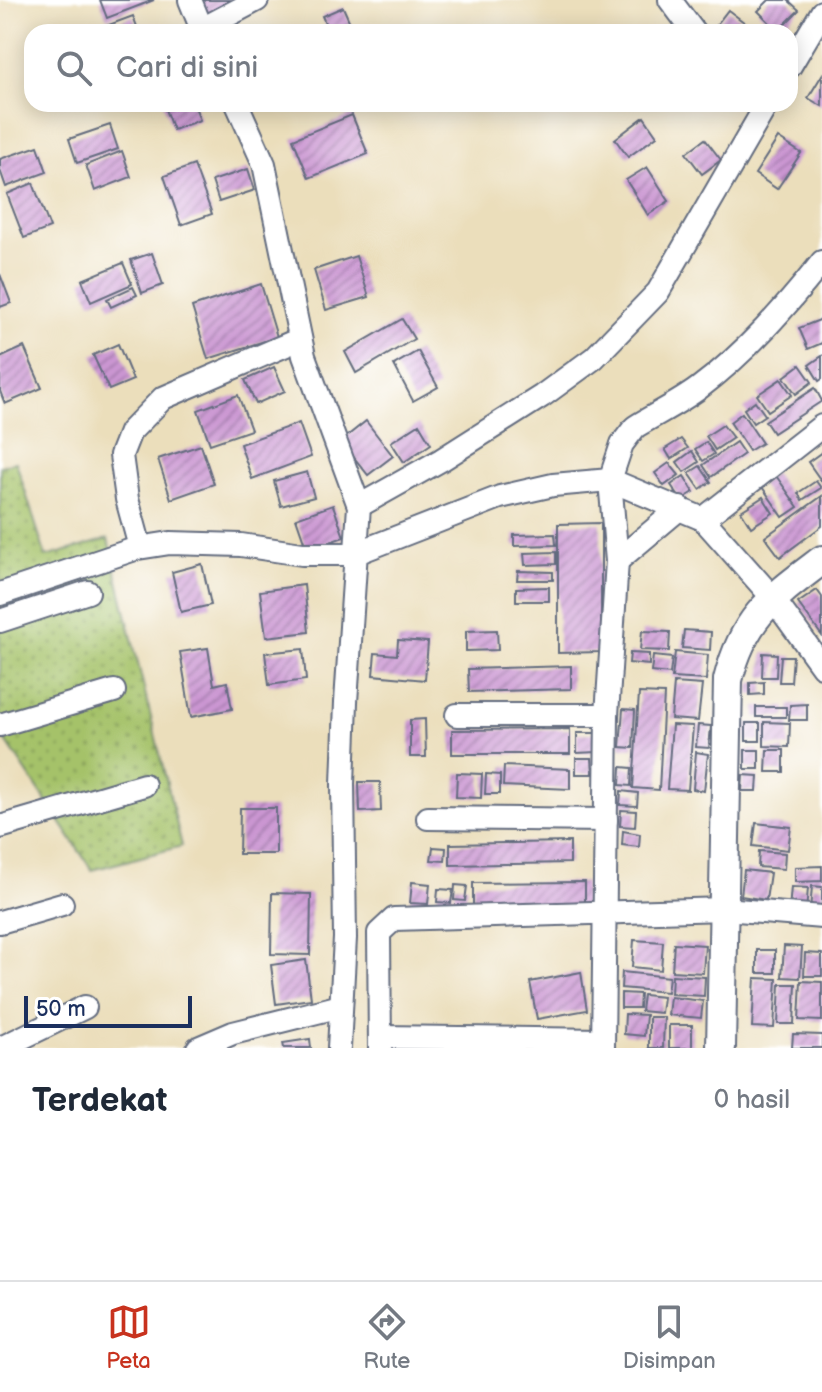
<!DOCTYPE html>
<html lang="id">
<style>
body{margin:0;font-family:"Balsamiq Sans",sans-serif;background:#f6f6f7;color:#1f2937}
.scale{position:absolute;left:24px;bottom:20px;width:168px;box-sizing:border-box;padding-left:8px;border:4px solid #1b2f5e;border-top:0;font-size:22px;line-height:28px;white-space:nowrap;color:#1b2f5e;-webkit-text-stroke:6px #fff;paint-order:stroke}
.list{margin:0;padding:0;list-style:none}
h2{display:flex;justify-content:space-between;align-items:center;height:104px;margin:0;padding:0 32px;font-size:34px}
h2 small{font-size:26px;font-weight:400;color:#747a83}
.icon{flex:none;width:44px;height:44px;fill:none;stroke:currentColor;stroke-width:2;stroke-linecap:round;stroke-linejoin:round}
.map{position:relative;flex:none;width:822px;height:1048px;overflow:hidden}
.search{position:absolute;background:#fff;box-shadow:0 4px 20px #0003;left:24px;right:24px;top:24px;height:88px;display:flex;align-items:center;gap:20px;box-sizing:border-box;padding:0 28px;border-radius:24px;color:#747a83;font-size:30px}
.sheet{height:232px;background:#fff}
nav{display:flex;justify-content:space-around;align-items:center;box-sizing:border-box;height:112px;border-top:2px solid #e0e1e3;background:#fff;font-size:22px;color:#747a83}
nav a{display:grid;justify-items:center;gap:4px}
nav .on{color:#c8321e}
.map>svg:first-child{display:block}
.grass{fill:url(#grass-dots);stroke:#607864;stroke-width:2}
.building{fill:url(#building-hatch)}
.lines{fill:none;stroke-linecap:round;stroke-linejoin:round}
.minor-casing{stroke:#646c7f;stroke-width:26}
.tertiary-casing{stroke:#646c7f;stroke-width:32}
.minor{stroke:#fff;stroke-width:22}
.tertiary{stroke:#fff;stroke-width:28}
</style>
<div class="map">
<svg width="822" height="1048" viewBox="0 0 822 1048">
<defs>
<pattern id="grass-dots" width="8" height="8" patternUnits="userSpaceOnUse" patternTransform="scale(2)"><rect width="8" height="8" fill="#a5c269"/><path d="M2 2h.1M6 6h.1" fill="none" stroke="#869e5a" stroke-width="1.8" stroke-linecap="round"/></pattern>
<pattern id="building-hatch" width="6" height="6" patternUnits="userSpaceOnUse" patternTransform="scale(2)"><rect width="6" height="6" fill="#cb96d2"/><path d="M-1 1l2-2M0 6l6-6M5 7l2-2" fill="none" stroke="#a47bae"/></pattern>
</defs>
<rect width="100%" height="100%" fill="#fff"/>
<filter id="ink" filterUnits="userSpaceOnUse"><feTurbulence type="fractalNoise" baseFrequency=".0125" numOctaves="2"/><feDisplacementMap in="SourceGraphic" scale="16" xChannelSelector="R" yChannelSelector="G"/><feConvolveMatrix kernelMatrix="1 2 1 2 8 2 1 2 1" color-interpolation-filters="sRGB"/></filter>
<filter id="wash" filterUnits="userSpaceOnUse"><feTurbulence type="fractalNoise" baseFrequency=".006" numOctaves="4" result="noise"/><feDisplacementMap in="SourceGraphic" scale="32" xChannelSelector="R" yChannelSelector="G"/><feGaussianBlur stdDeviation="1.8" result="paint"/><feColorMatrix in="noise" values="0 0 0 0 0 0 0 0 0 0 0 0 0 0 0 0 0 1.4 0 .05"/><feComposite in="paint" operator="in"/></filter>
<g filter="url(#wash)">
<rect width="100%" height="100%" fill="#ebdebb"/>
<path class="grass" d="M16,462L46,557L108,539L182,846L92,870L0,732V466Z"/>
<g id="blocks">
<g class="building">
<path d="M100,0H154L107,18Z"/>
<path d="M198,0H243L205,16Z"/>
<path d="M769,0H788L799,10L778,31L758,11Z"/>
<path d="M343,7L354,32H329L322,16Z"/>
<path d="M728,10L757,32H711Z"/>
<path d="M133,16L139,32H90Z"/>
<path d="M822,75V106L808,98Z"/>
<path d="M163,104H194L200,120L173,130Z"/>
<path d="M352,115L368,154L309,178L293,139Z"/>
<path d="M644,117L657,136L628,157L615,139Z"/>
<path d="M110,125L118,149L77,163L69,139Z"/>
<path d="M778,138L801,153L777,189L755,174Z"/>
<path d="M705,139L721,160L702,174L686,153Z"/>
<path d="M38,146L47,172L6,187L0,170V159Z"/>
<path d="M122,151L131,177L95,191L86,165Z"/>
<path d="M194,165L212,214L181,225L164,176Z"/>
<path d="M647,167L669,201L648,215L626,180Z"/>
<path d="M248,169L255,190L219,202L212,181Z"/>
<path d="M33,183L50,228L24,238L7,194Z"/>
<path d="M152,253L163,285L142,293L131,260Z"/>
<path d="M356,256L369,297L326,310L314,270Z"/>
<path d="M123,263L132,284L91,302L82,280Z"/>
<path d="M0,274L11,303L0,307Z"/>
<path d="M261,284L277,337L208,359L192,307Z"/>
<path d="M133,287L137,295L111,307L107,299Z"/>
<path d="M402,319L414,339L356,373L345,352Z"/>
<path d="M822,319V343L808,349L799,328Z"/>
<path d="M118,344L133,380L109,390L93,355Z"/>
<path d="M24,347L42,388L5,404L0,391V358Z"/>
<path d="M418,351L438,387L413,401L394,365Z"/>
<path d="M822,356V379L819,381L809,365Z"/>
<path d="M800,365L812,382L796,394L784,377Z"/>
<path d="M274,367L285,391L256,404L245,380Z"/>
<path d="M781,379L792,395L768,411L757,395Z"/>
<path d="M815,388L822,401L773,433L765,421Z"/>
<path d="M238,395L251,430L210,444L198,410Z"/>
<path d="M755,401L765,415L753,423L744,409Z"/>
<path d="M742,413L762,443L749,451L730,422Z"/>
<path d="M366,421L393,456L368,475L341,441Z"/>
<path d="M299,423L311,457L252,479L240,444Z"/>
<path d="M419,424L431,444L404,462L391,442Z"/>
<path d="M723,425L733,438L715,450L706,436Z"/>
<path d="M681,439L688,448L671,459L665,449Z"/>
<path d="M706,442L714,454L703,461L695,449Z"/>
<path d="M736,442L744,454L711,477L703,465Z"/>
<path d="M201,445L214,484L171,499L158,459Z"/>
<path d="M692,451L699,462L684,472L677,462Z"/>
<path d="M822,452V482L808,462Z"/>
<path d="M669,463L679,475L664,486L655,473Z"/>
<path d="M700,466L711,482L700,489L689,473Z"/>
<path d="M307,472L314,497L281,506L274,481Z"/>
<path d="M774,473L798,507L783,517L760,484Z"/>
<path d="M684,476L694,492L681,500L671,485Z"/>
<path d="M816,481L821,488L802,500L798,493Z"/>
<path d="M822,496V526L780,557L765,537Z"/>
<path d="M763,497L773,513L751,527L741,511Z"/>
<path d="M333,505L344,537L307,550L296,518Z"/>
<path d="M601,523V652L558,653V524Z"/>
<path d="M555,534L556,545L514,546V535Z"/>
<path d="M556,552V564L525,565L524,553Z"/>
<path d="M202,564L211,605L181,612L172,572Z"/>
<path d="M518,571L553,572V580H517Z"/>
<path d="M304,585L309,632L266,637L260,591Z"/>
<path d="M549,587V601H516V588Z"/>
<path d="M817,590L822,597V636L798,603Z"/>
<path d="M497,630L498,650L466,651V631Z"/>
<path d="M684,630L711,632L710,650L682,648Z"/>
<path d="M642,631L670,632L669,651L640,650Z"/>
<path d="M398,640L428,642L425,680L373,675L375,653L397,655Z"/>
<path d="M208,648L214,685L227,682L232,709L191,717L180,652Z"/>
<path d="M303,649L306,680L269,685L265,653Z"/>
<path d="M675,652L708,655L706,680L672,678Z"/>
<path d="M630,653L649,654V665L629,663Z"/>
<path d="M763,653L777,654L776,677H762Z"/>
<path d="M653,656L672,658L670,674L651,672Z"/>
<path d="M781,656H793L791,682H779Z"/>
<path d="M571,666V689L469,692L468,669Z"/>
<path d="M764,682V694L750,695V683Z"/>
<path d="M674,683L702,685L698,721L671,719Z"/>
<path d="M639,693L664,694L659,790L633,788Z"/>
<path d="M807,704V720H789L790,705Z"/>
<rect x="756" y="707" width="30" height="10"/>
<path d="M623,709L635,710L633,748L620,747Z"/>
<path d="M425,719L426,757H410V720Z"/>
<path d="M764,722L790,723L789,747L764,746Z"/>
<rect x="746" y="723" width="14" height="18"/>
<path d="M672,725L693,726L688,790L667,789Z"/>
<path d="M698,725L711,726L709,748L696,747Z"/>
<path d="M570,729V754H452V730Z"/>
<path d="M577,733H596L597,752L577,753Z"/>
<rect x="745" y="750" width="14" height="19"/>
<path d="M767,750H784V772H766Z"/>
<path d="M696,752L708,754L704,791L693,789Z"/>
<path d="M576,758H592L593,774H576Z"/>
<path d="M504,766L570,769V789L503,786Z"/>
<path d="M621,767L632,768L631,786L620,785Z"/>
<path d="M457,773L482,774L481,798L456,797Z"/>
<path d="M486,774L500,775V794H485Z"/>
<path d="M743,775L758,776L757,791H742Z"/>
<path d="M359,782H380L381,811L360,812Z"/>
<path d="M621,791L638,793L637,806L620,805Z"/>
<path d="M240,808H276V854H239Z"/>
<path d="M621,810L636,811L635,827L620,826Z"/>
<path d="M756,823L791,827L788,850L753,846Z"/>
<path d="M623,831L640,834L639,847L622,845Z"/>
<path d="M570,842V863L450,865V844Z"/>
<path d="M433,847L446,848L445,861L431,860Z"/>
<path d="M759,851L785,853L784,869L758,867Z"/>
<path d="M822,866V881L795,882V867Z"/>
<path d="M744,870L770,873L766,900L741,896Z"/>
<path d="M412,882L430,884L428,904L410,903Z"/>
<path d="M585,882V908L473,909V883Z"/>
<path d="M455,885L467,886L465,901L454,900Z"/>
<path d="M812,886L822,887V912L810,911Z"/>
<path d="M791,887L808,888L806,912L789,910Z"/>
<path d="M438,889L453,890L451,903L437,902Z"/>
<path d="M272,893L311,894L310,955L271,954Z"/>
<path d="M634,940L663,942L661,970L632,967Z"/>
<path d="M674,943L705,945L703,973L672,971Z"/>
<path d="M784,946L802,947L800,978L782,977Z"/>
<rect x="757" y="950" width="18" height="23"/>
<path d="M805,953L822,954V976H804Z"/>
<path d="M306,960L311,999L276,1004L271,965Z"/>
<path d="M581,972L587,1010L537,1019L530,982Z"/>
<path d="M622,972L669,977L667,992L621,988Z"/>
<path d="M672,975L705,977L704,996L671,994Z"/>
<path d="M755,978L777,979L774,1028L752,1027Z"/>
<path d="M801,981L822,982V1021L799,1020Z"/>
<path d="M780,984H796L794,1024H778Z"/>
<path d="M621,993L640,994L639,1008H621Z"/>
<path d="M643,995L663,997L661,1013L641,1011Z"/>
<path d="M670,997L703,1001L701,1018L668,1015Z"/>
<path d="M625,1014L646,1015L644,1036L624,1034Z"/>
<path d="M649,1017H664L663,1048H649Z"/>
<rect x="669" y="1025" width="23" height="23"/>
<path d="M793,1034L822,1035V1048H792Z"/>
<path d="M310,1039L311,1048H284L283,1043Z"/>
</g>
</g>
</g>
<g filter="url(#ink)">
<use href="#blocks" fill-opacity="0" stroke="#646c7f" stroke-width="2"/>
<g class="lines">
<g class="minor-casing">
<g id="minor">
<path d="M190,0L203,32"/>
<path d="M670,0L694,32"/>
<path d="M202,29L257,0"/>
<path d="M790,66L822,12"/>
<path d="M237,104L264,164L304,356L359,506L346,702L343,784L345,938L339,1048"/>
<path d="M359,506L441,460L542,396L594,358L658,292L767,104"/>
<path d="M703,519L822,426"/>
<path d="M140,547L127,499L121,455L130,432L163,398L300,339"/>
<path d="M617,561L680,508"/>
<path d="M0,594L138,548L170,543L241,545L302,554H354L500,497L553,485L610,480L703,519L772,597L822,666"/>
<path d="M0,621L88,592"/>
<path d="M457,715H607"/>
<path d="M0,725L114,691"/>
<path d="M428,818L606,820"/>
<path d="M0,827L144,785"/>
<path d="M0,922L62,904"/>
<path d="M380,1037L603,1040"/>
<path d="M1,1048L85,1007"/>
<path d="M198,1048L233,1033L341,1006"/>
<path d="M380,1048L379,933L394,919L725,909L822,917"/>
<path d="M603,1048L607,715L617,561L610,480L622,444L635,427C656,414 679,403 699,388C746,353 786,307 822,262"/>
</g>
</g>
<g class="tertiary-casing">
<path id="tertiary" d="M721,1048L728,680C744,616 772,598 822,560"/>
</g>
<use href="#minor" class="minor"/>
<use href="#tertiary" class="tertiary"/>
</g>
</g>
</svg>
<div class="scale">50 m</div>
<div class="search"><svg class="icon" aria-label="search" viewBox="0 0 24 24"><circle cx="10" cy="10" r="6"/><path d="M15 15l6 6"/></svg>Cari di sini</div>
</div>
<section class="sheet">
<h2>Terdekat<small>0 hasil</small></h2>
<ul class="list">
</ul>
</section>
<nav>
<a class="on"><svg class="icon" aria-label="map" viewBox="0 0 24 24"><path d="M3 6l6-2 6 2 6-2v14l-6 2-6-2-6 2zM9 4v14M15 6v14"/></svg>Peta</a>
<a><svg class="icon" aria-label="directions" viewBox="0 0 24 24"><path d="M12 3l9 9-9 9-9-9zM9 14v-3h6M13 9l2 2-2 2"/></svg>Rute</a>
<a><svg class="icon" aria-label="saved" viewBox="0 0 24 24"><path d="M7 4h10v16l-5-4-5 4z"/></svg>Disimpan</a>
</nav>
